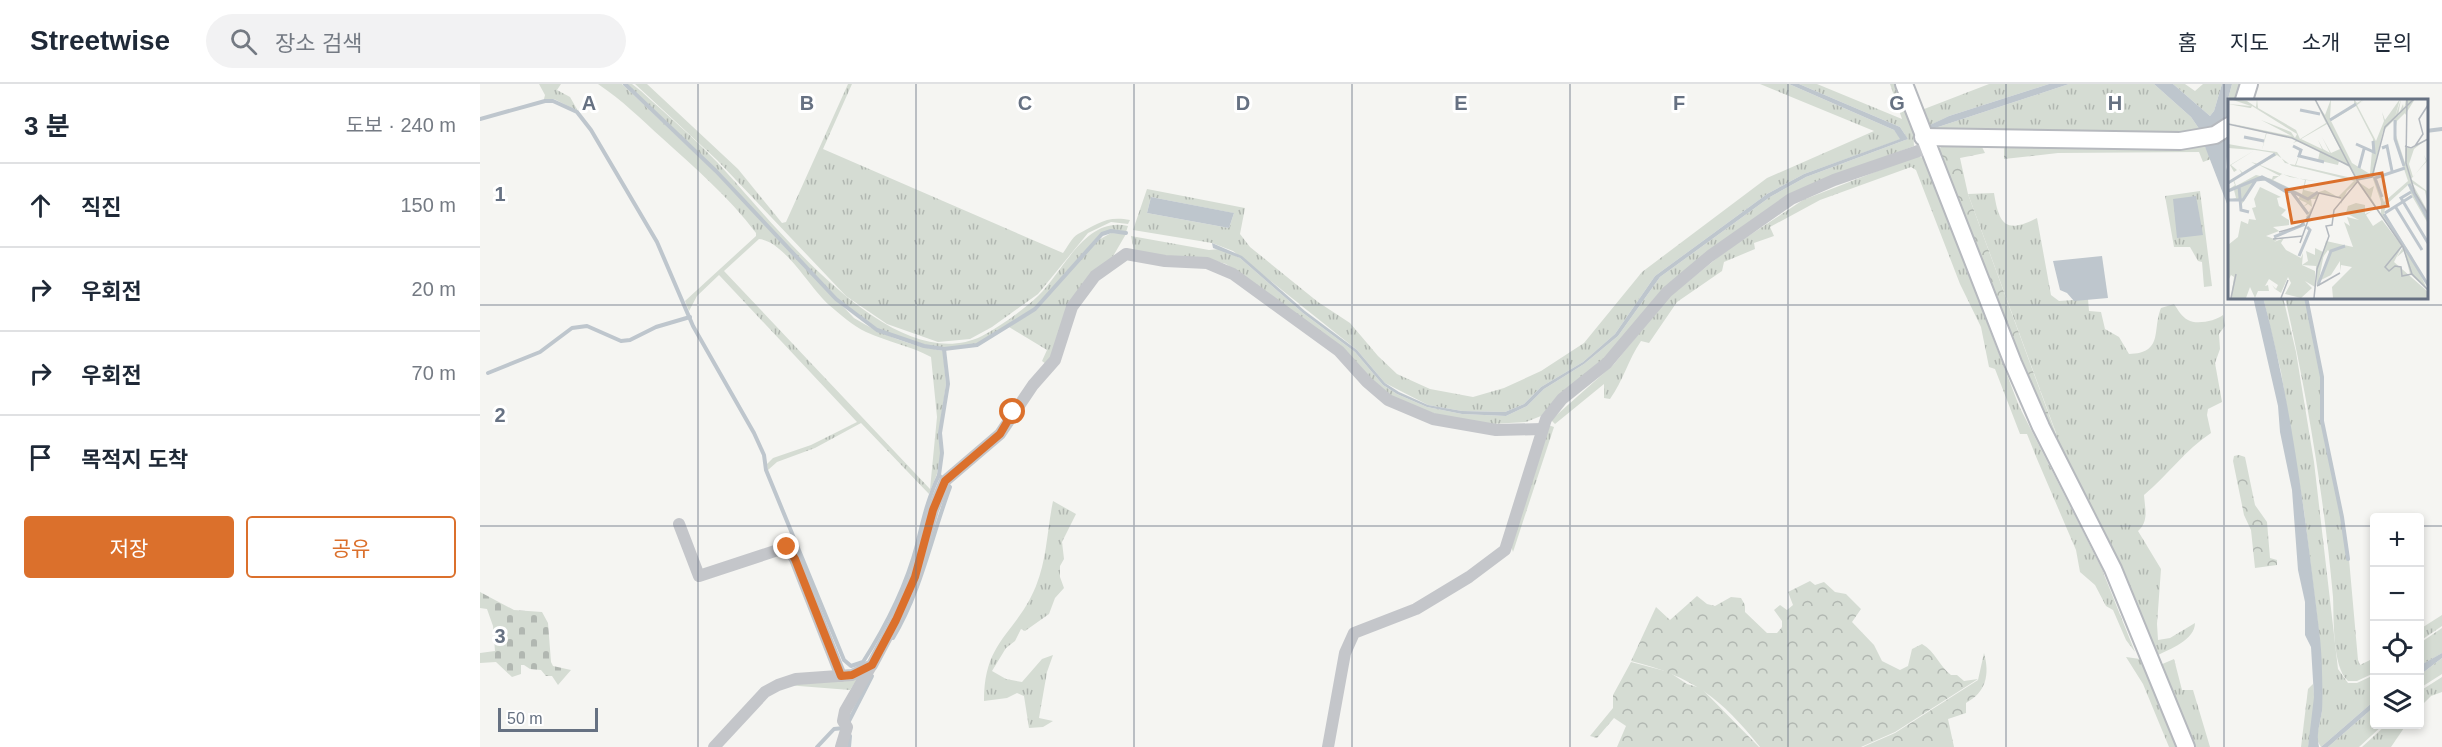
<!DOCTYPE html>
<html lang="ko">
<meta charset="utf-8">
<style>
body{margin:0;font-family:Helvetica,"Noto Sans KR",sans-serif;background:#f2f2f3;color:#1f2937}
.controls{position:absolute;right:18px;bottom:18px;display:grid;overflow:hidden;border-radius:6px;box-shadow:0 3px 9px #0003}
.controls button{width:54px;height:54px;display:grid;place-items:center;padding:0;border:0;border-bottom:2px solid #e0e1e3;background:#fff;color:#1f2937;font:30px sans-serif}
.scale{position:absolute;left:18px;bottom:15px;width:100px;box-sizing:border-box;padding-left:6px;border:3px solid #667182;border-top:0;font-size:16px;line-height:21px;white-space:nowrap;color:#667182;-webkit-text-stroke:4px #fff;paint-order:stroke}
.stop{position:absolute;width:18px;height:18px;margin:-14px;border:4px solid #db702c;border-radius:50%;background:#fff}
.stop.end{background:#db702c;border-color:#fff;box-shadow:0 2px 6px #0008}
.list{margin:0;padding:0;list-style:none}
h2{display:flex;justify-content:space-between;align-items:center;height:78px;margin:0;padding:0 24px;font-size:26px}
h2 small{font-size:20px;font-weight:400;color:#747a83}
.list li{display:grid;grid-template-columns:39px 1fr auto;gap:18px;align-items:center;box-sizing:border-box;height:84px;padding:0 24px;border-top:2px solid #e0e1e3}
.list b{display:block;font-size:22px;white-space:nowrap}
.list em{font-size:20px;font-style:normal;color:#747a83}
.actions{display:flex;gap:12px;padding:18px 24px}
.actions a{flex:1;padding:14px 0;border:2px solid #db702c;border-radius:6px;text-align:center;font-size:21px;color:#db702c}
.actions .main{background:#db702c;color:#fff}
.icon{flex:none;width:33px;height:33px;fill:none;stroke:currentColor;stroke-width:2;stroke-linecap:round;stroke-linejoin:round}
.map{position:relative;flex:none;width:1962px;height:663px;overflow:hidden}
header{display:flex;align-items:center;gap:36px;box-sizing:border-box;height:84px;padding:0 30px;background:#fff;border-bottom:2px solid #e0e1e3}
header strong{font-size:28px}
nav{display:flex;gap:33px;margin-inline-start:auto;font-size:21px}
.search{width:420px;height:54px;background:#f2f2f3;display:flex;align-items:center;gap:15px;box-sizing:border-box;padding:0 21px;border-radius:33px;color:#747a83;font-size:22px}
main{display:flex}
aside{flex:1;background:#fff}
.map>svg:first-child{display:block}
.grass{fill:url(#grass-tufts);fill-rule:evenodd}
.forest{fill:url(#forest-crowns)}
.cemetery{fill:url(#cemetery-stones)}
.water{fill:#bec6cd}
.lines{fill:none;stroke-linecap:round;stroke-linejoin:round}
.stream{stroke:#bec6cd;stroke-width:4}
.secondary-casing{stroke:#b6b9be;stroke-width:20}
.minor{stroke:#c4c6ca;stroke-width:12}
.secondary{stroke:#fff;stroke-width:16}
.route{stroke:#db702c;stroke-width:8}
.grid{fill:none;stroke:#667182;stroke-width:1.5;stroke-opacity:0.55}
.inset-river{fill:none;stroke:#bec6cd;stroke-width:3}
.inset-road{fill:none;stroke:#b3b8be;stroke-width:1.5}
.view{fill:#db702c;fill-opacity:0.15;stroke:#db702c;stroke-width:3}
.inset-edge{fill:none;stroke:#667182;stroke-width:3}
.grid-label{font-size:20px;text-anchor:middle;font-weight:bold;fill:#667182;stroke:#fff;stroke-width:6;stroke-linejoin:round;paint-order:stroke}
</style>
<header>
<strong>Streetwise</strong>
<div class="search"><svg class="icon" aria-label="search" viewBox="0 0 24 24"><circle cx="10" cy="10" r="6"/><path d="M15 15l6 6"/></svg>장소 검색</div>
<nav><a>홈</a><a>지도</a><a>소개</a><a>문의</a></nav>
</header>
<main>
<aside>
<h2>3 분<small>도보 · 240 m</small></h2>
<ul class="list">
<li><svg class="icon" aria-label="ahead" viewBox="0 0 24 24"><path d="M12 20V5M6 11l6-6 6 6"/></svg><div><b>직진</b></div><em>150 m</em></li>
<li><svg class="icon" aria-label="right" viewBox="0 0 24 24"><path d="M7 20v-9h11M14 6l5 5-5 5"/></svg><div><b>우회전</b></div><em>20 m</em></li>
<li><svg class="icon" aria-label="right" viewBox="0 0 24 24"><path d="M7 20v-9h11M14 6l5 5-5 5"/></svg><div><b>우회전</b></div><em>70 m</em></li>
<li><svg class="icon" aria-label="arrive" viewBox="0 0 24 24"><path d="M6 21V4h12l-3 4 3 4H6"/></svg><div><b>목적지 도착</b></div></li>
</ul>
<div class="actions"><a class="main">저장</a><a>공유</a></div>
</aside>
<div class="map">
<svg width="1962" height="663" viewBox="0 0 1962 663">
<defs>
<pattern id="grass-tufts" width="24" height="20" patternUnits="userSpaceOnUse" patternTransform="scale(1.5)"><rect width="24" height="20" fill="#d5dcd3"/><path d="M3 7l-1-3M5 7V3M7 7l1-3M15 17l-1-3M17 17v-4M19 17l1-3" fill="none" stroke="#b1b7b1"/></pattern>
<pattern id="forest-crowns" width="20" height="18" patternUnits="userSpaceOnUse" patternTransform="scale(1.5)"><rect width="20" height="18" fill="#d5dcd3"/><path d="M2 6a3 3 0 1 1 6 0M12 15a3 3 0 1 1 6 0" fill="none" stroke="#b1b7b1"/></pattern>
<pattern id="cemetery-stones" width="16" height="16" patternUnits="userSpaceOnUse" patternTransform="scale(1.5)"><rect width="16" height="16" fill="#d5dcd3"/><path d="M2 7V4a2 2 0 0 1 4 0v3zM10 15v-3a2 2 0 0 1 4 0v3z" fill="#b1b7b1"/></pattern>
</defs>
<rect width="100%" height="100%" fill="#f5f5f2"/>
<g class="grass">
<path d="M59,0H81L77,6L90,13L98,27L74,15H64L65,11Z"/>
<path d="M118,0H142L235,88L374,234C401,251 431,262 463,267L466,300L459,349L461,369L457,390L449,410L381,339L335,364L297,378L288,386L287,380L293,374L331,361L377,338L239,191L217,212L209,227L205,217L276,152V149C249,113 214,83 182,54C161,35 142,16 118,0ZM279,155C304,157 330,204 349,221C360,230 373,242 386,248C408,258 431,262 451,273L457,333L450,405L244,187Z"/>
<path d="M147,0H152L161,7C186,30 213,53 237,78C291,135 411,297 502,252C521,242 542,227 558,212C584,187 605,132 648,142L646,148L631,146L621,149L554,224L496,260L464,264L444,261L398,245L356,214L237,86Z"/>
<path d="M155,0H167L258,85L302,139L306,138L368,0H372L343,65L583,169C587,164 592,153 598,150C616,141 626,131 650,136L648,140L631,138L608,149L558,210L512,243L490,255L458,258L407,240L366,212L237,76Z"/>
<path d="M1280,0H1309L1414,46L1421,55L1324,90L1287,110L1175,192L1135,250L1103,278L1061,303L1044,320L1025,328L982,327L948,321L905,299L877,266L753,167L732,159L653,146L667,105L765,124L760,150L770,163L838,218L870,239L898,272L917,290L950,305L993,313L1024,304L1061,287L1104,259L1162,188L1287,94L1394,47ZM671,113L753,129H754L749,144L667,129Z"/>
<path d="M1319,0H1337L1422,35L1410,0H1417L1433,45L1434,62L1351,93L1230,170L1135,268L1061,332L1046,338L1012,340L969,335L910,313L784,206L746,180L725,174L687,173L654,166L651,152L729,166L740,165L760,174L823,229L875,268L903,301L917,310L947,323L982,330L1026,332L1047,322L1064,305L1104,280L1138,252L1180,193L1290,113L1326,93L1428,55L1420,43Z"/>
<path d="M1509,0H1569L1469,32L1449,42V46L1589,0H1674L1711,33L1722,49L1682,52L1450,51L1439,27Z"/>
<path d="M1693,0H1705L1715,7L1723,0H1742L1734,27L1730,32Z"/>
<path d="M1752,0H1764L1759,16H1749V35L1747,19Z"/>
<path d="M1436,72L1444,74L1539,322L1621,483L1655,568L1646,556L1633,526L1626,522L1615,501L1600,488L1596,466L1557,375L1547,350H1540L1515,285L1509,283L1501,243L1480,200L1436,86L1431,83L1340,116L1290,143L1294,152L1274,159L1275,165L1244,178L1242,187L1197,218L1169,259L1161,257C1148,276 1143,297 1130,315L1124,314V300L1075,340L1071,336L1134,280L1189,213L1247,166L1323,116Z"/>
<path d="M1720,107L1732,202L1724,203L1722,178L1718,177L1710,163H1694L1685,112Z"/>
<path d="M1514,109C1519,141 1526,150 1557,134L1571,211L1579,217L1608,215L1609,227L1621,228L1625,245L1639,253L1649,270C1684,269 1672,246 1681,224L1694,220C1698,226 1702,233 1708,236C1716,241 1736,237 1743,231L1745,242L1739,250L1740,265L1735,279L1742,318L1728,325L1727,331L1731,349C1705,366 1688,391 1664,411C1665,425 1669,437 1658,447L1681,485L1677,540L1678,556L1690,554L1715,539C1715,556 1690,565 1676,572L1572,355L1576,349L1488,110Z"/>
<path d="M631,149L646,150L632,174L616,187L576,266L566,280L562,277L567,266L529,243L556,226L615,158Z"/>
<path d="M1783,213H1803L1816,268L1834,378L1858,585L1868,599H1877L1894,591V617L1841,663L1838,658V647L1842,627L1840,557L1824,427L1801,288Z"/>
<path d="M1805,213H1826L1842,293V337L1869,475L1878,576L1880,581L1894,574V589L1877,597H1868C1852,583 1854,534 1853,513C1844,412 1827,311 1805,213Z"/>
<path d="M1068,341L1074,343L1033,468L1031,462Z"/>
<path d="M573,417L596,430L582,458L584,475L580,482V493L584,504L575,514L569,530L545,547L541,545L535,557L526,564L512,587L526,595L542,598L562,575L573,571L567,588L559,634L573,637L563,643L549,644L544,612L537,609L527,614L504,617C504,555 536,551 556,502C567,475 567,446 573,417Z"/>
<path d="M1962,531V542L1940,557V545Z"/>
<path d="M1962,544V569L1940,582V559Z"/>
<path d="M1646,573L1660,575L1696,663H1689L1663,600Z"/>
<path d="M1962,574V590L1940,604V591Z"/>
<path d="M1694,575L1702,606H1713L1730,663H1714L1680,581Z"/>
<path d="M380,591L370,606L306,601Z"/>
<path d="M1962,593V608L1951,612L1940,623V607Z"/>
<path d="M1833,600L1835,621L1828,663H1821L1828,605Z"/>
<path d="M1894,623V640L1903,641L1879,663H1848Z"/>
<path d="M1906,641H1926L1911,663H1882Z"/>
</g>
<g class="forest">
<path d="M1724,60L1731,75L1723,78L1719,68L1578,69L1524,75V62Z"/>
<path d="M1501,61L1505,69L1480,74L1488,110L1576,350L1572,355L1457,67L1462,62Z"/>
<path d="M1759,371L1765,373L1775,421L1787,438L1790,474L1797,476V481L1775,484L1771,446L1764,431L1753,377L1754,372Z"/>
<path d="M1330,497L1335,501L1344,498L1355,508L1366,510L1381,525L1372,538L1394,561L1402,577L1420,586L1428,582L1432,565L1442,560C1455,567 1459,582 1471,591H1477L1484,597L1498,595L1415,648L1381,663H1280C1241,614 1212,592 1151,577L1176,523L1190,536L1217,512L1227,520L1235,522L1251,513L1261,514L1265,521V528L1287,549H1297L1302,543V537L1294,526L1300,521L1307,526L1313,521L1308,508Z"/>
<path d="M1504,569C1510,591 1506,608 1486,619V629L1468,635L1474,663H1383L1415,649L1498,596Z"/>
<path d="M1151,578L1189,588L1207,600L1221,604L1279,663H1137L1146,642L1134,634L1117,654L1110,652L1133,624V611Z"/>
</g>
<path class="cemetery" d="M0,508L34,526L62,528L68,539L71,578L73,582L91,586L78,601L72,592H66L61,586L50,585L44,581H41V590L32,593L16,578L0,579V569L15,567L13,542L7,525L0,524Z"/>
<g class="water">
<path d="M1309,0H1319L1420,43L1428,55L1326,93L1290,113L1180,193L1138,252L1104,280L1064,305L1047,322L1026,332L982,330L947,323L917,310L903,301L875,268L823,229L760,174L733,164L732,159L762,172L825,227L877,266L905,299L919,308L948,321L982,327L1025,328L1044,320L1061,303L1103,278L1135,250L1175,192L1287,110L1324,90L1420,55L1414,46Z"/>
<path d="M1569,0H1589L1449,46L1448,42L1469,32Z"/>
<path d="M1674,0H1693L1730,32L1734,27L1742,0H1752L1747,19L1749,36L1722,49L1711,33Z"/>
<path d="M1749,52L1746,83L1749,94V125L1724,60Z"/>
<path d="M1716,112L1723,151L1697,154L1693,115Z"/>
<path d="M671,113L754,129L749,144L667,129Z"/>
<path d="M1622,172L1628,214L1594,217L1587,209L1580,206L1573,177Z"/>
<path d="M1773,213H1783C1813,325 1826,440 1840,554C1842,571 1843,611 1842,627C1840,640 1836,650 1839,663H1828L1834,613L1831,563L1825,551V518L1818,486L1812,406L1800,348L1798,322Z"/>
<path d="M1962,569V574L1940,591L1941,581Z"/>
<path d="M1894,617V623L1848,663H1841Z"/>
</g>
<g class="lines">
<g class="stream">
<path d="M145,0L236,87L356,215L397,246L444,262L464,265L497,261L555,225L622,150L631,147L646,149"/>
<path d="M0,35L65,17H73L97,28L111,46L177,158L213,242L274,349L284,371L286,386L364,576L371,582L383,578C406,542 426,503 437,461C443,436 448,414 459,391"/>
<path d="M1946,47L1962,45"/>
<path d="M1826,213L1842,293V337L1862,433L1868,475"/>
<path d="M8,289L60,268L92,244L107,242L141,257L150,256L176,243L210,233"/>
<path d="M413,554C441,507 451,454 470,403L459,391L462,369L460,349L468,300L464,265"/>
<path d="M368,639L392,592"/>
<path d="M337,663L354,645L364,644"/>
<path d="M369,663L370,652"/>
</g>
<g class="secondary-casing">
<g id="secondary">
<path d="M1424,0L1533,279L1561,343L1633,485L1706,663"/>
<path d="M1764,16L1769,0"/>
<path d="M1443,53L1700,57L1735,51L1749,42"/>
</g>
</g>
<g class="minor">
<path d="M199,440L219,492L307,463L315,475L361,592"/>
<path d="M234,663L285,608L298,601L316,595L372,591L392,581L416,536L435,493L453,426L465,397L520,350L553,301L575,276L592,223L615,192L646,170L685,177L727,179L753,190L859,267L887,298L908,316L953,335L1016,346L1062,345"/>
<path d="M361,663L367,643L363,637L365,627L391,582"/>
<path d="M848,663L865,569L874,549L936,525L989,493L1025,466L1066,335L1082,315L1127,279L1187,208L1230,172L1311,115L1354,96L1447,64"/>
</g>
<use href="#secondary" class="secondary"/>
</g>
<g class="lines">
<path class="route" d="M307,463L315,475L361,592L372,591L392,581L416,536L435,493L453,426L465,397L520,350L533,328"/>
</g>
<path class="grid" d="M218,0V663M436,0V663M654,0V663M872,0V663M1090,0V663M1308,0V663M1526,0V663M1744,0V663M0,221H1962M0,442H1894M1940,442H1962"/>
<g transform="translate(1748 15)">
<rect width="200" height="200" fill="#f5f5f2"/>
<path d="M2,0L19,2L28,8L29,0L30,9L68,31L72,40L98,24L86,0L97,16L103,0L102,20L126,6V0L129,4L136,0L130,5L138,0L129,6L148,42L156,22L154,13L157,21L172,0L167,18L173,0L170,17L175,5L176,11L178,0H187L177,16V47L183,50L199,40L186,50L181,65L185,78L198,62L196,56L199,62L183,80L199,92V102L197,92L184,84L199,111V123L184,97L156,114L184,157L199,190L182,175L176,152L169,158L175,148L129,83L119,92L113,105V99L91,94L88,100H83L84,107L83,114L81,120L78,118L84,108L80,105L75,108L79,104L70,100L73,96L40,80H29L14,105V101H0L8,99L7,95L0,98L7,95L6,91H0L7,86L5,81L0,83L14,75L11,70L15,74L29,66L23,63L30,65L46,54L27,51L3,66L9,71L0,77L6,73L2,66L27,51L0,49V45L34,51L36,42L16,38L36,42L38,34L0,24L64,37L33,21L0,14L33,21L63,33L67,39L69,35L24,7L23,9H22L0,5L23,7ZM128,7L145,40L142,75L124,64L103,22ZM177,14V64L167,33L169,22ZM166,21V40L180,82L156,103L146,77L147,65L155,32ZM99,25L112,50L103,54L94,38L102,54L95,50L90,41L94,50L73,40ZM39,33L64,39L69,41L65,44L70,42L92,52L90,61L71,57L73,51L65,47L73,51L67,66L57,64L49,53L34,51ZM49,56L64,67L62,78L32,66ZM71,57L110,66L111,62L121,68L128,80L68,66ZM31,66L52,77H45L44,80L28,76L8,87L6,81ZM64,67L74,69L126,82L110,98L97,91L88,94L76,91L78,81L93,83L62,78ZM54,75L77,81L74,95L45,81ZM144,77L153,103V115L143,99L146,87L141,90L132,84L138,95L129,81ZM180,86L184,97L156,113L159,105ZM87,149L95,153L97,149L90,186L102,181L90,187L89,185L88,167L74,166L80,162L78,152L87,156Z" fill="#d5dcd3" fill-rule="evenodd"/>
<path d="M32,88L53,98L49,99L51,107L58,111L53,116L61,121V126L45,128L51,132L38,137L49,141L46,143L56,139L53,144L58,151L73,159L75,154L74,166L87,172V188L77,182L84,189L73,199L57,195L63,184L60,178L53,194L47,190L44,186L48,190L50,186L41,180L37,187L40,186L41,192H30L27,199L22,188L18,199H3L6,178L3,176L0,182V146L10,138L13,122L20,125L21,120L28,121L24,109L28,108L26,100ZM128,104L137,106V115L144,112L138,116L145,127L154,121L174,147L166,163L199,192V199H105L104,188L124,168L113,166L112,172V162L103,176L93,181L102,154L100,151L93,161L98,142L125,148L116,123L122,127L119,118L131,121L118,114L120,107Z" fill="#d5dcd3"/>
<path class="inset-river" d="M72,11L92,15M102,21L128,5M167,21V40L176,67M16,38L36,42M128,45L146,53L145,42M65,47L73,51L71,57L96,63M154,49L159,47L164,72M131,69L136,50M0,84L47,55M181,85L200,120M11,87L13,111L21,113M0,92L34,78L80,100L90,93M183,93L173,99L200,144M154,98L147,79L177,69M0,101H15L28,81L37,80L58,93L63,92L80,115M167,107L194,151M157,114L184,97M156,115L200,186M46,138L77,125M71,157L82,131L79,128M90,186L103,152L117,147"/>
<path class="inset-road" d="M87,0L129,81L175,148L184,175L200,191M179,0L178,64L187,94L200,115M0,25L64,39L122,67M177,47L183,49L200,40M187,47L195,35L191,20L200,6M129,81L144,78L157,28L186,0M51,133L72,127L82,116L91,94L113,99M45,140L75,137M72,144L82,116M174,147L157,168L161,172L167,167L173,168L174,177L184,175M89,187L112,174M3,199L8,175M53,199L60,181M86,199L89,170L101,137L98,127L104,126L106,111L130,82"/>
<path class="view" d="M154,74L160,107L64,124L58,91Z"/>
<rect width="200" height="200" class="inset-edge"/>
</g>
<g class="grid-label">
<text x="109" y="26">A</text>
<text x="327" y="26">B</text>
<text x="545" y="26">C</text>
<text x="763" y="26">D</text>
<text x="981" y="26">E</text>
<text x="1199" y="26">F</text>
<text x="1417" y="26">G</text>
<text x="1635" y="26">H</text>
<text x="20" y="117">1</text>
<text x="20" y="338">2</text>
<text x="20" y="559">3</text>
</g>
</svg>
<div class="controls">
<button>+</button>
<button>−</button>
<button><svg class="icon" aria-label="locate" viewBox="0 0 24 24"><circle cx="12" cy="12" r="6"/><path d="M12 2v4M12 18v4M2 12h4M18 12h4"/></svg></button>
<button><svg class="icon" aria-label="layers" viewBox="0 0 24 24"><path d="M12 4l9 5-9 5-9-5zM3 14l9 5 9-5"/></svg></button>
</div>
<div class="scale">50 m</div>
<div class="stop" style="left:533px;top:328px"></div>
<div class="stop end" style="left:307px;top:463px"></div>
</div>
</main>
